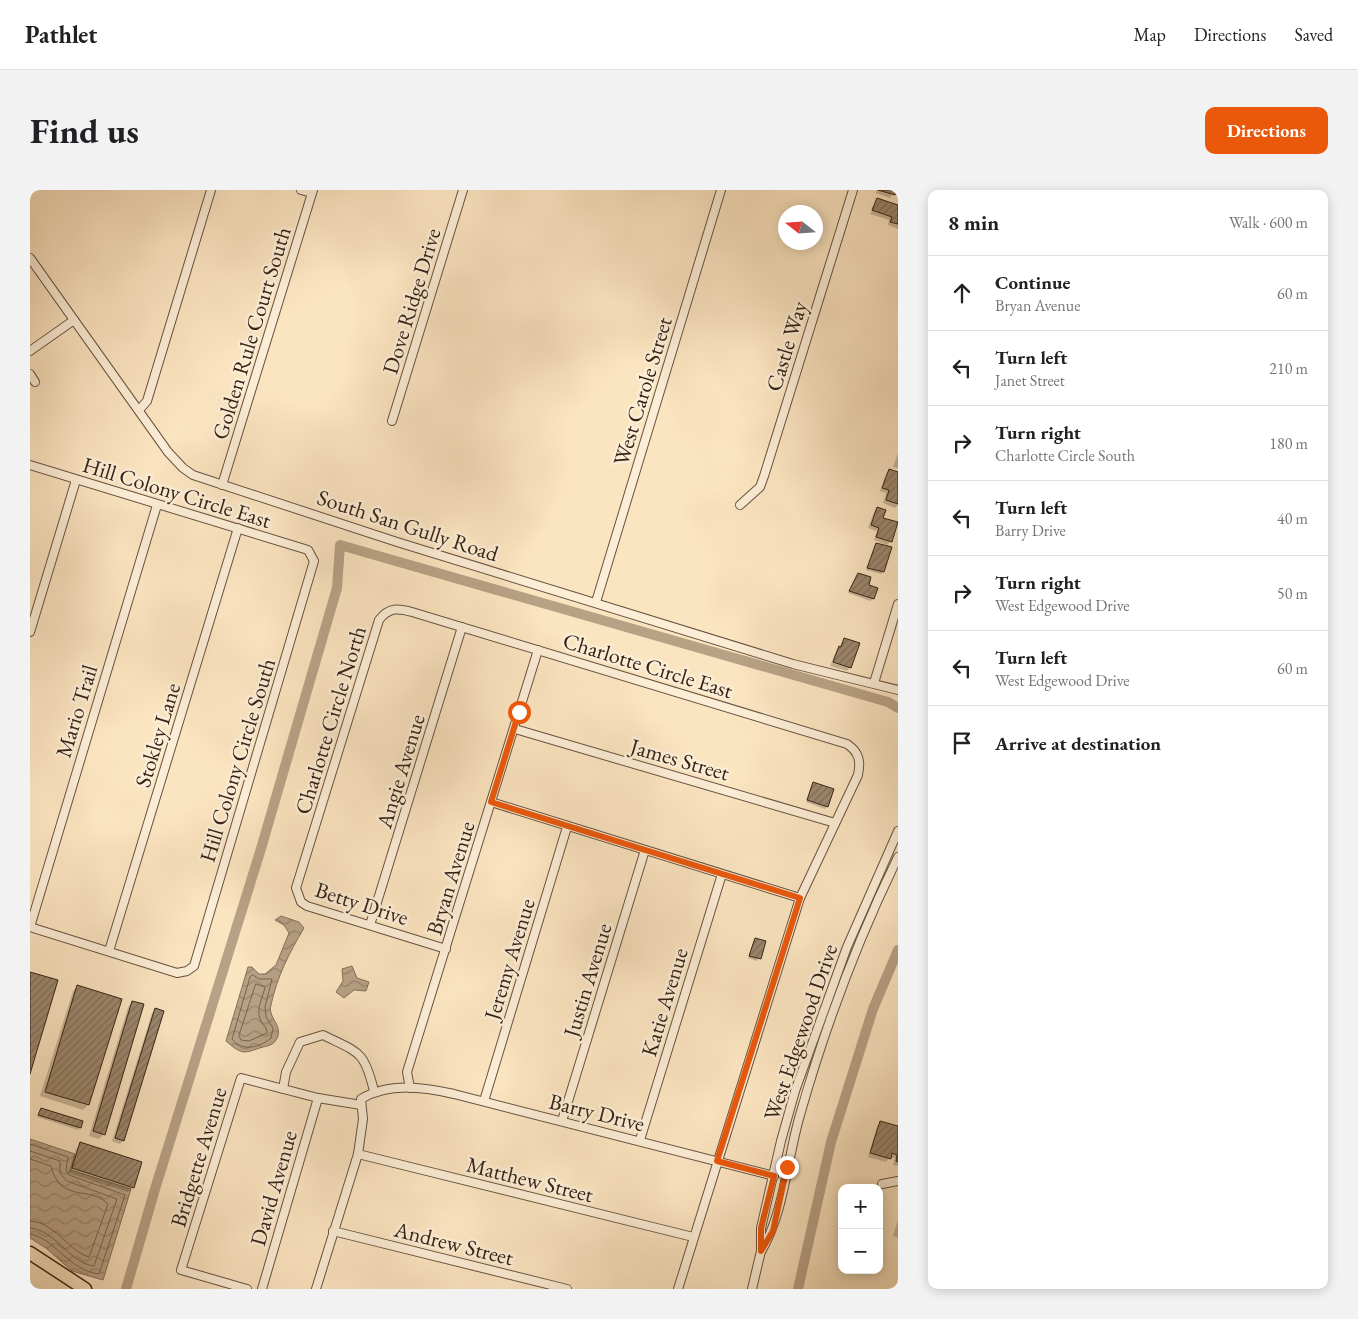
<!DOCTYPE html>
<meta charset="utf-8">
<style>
body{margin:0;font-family:"EB Garamond",serif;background:#f2f2f2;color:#202124}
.controls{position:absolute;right:15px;bottom:15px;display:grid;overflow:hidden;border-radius:10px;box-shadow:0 2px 12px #0003}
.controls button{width:45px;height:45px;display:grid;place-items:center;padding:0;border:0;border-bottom:1px solid #e0e0e0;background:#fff;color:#202124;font:25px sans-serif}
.compass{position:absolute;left:748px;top:15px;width:45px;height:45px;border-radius:50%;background:#fff;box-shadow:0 2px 12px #0003;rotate:287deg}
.stop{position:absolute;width:15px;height:15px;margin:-11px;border:4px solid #ea580c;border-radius:50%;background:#fff}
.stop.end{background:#ea580c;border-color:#fff;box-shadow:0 1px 5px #0008}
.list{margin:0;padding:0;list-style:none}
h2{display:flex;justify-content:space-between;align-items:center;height:65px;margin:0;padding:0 20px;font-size:21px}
h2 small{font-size:16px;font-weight:400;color:#757577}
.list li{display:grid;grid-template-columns:32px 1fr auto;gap:15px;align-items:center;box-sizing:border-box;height:75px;padding:0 20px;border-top:1px solid #e0e0e0}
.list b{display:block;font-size:19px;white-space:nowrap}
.list p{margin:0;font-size:16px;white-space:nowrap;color:#757577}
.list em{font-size:16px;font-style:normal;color:#757577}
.icon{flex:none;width:28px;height:28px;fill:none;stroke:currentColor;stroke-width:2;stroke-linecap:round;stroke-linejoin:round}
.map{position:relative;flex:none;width:868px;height:1099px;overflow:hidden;border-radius:10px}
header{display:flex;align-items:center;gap:30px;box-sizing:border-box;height:70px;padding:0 25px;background:#fff;border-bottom:1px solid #e0e0e0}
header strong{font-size:24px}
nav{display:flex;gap:28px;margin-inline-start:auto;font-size:18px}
.intro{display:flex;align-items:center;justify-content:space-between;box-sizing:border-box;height:120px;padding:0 30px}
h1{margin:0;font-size:35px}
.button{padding:12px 22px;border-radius:10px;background:#ea580c;color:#fff;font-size:18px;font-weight:700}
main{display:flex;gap:30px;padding:0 30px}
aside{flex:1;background:#fff;border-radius:10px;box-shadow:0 2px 12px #0003}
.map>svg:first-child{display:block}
.water{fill:url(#water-waves);stroke:#846f59}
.shadow{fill:#0003}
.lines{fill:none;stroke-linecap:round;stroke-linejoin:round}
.shore{stroke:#77624e;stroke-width:1}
.canal{stroke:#b8a286;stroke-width:10}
.building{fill:url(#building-hatch);stroke:#362215}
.street-casing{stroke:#675240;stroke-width:10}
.primary-casing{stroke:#362215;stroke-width:15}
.street{stroke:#fcedd6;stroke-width:8}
.primary{stroke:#fbe4c0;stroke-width:12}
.route{stroke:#ea580c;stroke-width:6}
.labels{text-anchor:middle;stroke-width:5;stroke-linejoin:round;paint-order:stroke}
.street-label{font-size:22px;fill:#362215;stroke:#fcedd6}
</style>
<header>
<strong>Pathlet</strong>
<nav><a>Map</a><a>Directions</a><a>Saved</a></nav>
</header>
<div class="intro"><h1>Find us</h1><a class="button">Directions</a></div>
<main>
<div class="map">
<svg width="868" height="1099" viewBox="0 0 868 1099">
<defs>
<pattern id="water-waves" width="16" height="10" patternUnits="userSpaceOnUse" patternTransform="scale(1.25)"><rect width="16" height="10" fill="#b8a286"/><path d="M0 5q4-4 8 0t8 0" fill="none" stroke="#96846c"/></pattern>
<pattern id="building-hatch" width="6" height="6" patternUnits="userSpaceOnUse" patternTransform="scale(1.25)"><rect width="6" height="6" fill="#9c876e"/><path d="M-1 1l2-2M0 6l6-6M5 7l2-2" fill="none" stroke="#806e59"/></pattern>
</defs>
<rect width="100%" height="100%" fill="#fbe4c0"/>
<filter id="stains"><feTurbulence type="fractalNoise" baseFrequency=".004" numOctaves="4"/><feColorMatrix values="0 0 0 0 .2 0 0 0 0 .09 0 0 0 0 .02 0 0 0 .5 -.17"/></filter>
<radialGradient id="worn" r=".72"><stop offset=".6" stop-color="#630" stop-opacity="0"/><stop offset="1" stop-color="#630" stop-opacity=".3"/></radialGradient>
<g class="water">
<path d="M251,726L269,732L274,738C259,763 247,787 241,815C237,828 255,836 246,850C243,855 238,856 233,857C214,863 213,866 196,851L218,777H222L229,784H235L246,775L259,743L254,735L245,730Z"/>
<path d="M322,776L327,788L339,792L336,801L324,800L314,808L306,802L313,791L312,779Z"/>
<path d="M0,949L45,964L41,980L101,999L73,1090L42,1081L16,1058L0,1048Z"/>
</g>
<g class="shadow">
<path d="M847,0H865L860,8L846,3Z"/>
<path d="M847,10L868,17V39L858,35L859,30L840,24Z"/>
<path d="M868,263V278L863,277Z"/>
<path d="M859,280L868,283V315L865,318L853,313L856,303L850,301L856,284Z"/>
<path d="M847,318L861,351L857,355L844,350L847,341L838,338L844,322Z"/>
<path d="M846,354L853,382L851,384L836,380Z"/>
<path d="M828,384L837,396L843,409L840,411L818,403Z"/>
<path d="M814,450L820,477L817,481L800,476L806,461Z"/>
<path d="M783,593L797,616L795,619L776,612Z"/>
<path d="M725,749L735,752L727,771L718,768Z"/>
<path d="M48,796L58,915L53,920L10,906L43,801Z"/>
<path d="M103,812L74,944L69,949L59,946L98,817Z"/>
<path d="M126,820L93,950L90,954L82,951L122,823Z"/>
<path d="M11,919L50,938L48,940L7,927Z"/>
<path d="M851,933L868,938V976L863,975L865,968L860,967L856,972L838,967L847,936Z"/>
<path d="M51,954L103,997L98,1002L38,983L46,959Z"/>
<path d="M868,1030V1048L863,1046Z"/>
</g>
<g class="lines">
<g class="shore">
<path d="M223,785L229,789H242L235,817L236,827L243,838L241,848C229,858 212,862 202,849L220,787Z"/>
<path d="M226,794L235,797C233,808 226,817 230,829C232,835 237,836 237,843L219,851L211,850L209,846Z"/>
<path d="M0,954L38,967L36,980L39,985L95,1005L69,1084C38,1080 25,1048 0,1044"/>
<path d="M0,961L30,971V983L37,991L87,1009L64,1076C39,1073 26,1040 0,1038"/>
<path d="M0,969L21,976C30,1014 60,995 78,1014L59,1067C37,1060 25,1032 0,1031"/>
</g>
<g class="canal">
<path d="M96,1099L125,999L230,662L307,398L310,355L858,512L868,518"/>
<path d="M768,1099L801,952L843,819L868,760"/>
</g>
</g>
<g class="building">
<path d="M848,0H866L865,5Z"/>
<path d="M847,8L868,15V34L860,32L862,27L842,20Z"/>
<path d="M859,279L868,282V314L856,310L859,300L852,298Z"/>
<path d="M847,317L856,320L853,328L868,332L862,352L846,347L849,338L841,335Z"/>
<path d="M846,353L862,357L854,382L837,378Z"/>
<path d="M828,383L841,387L839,395L848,398L844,409L819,401Z"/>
<path d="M814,448L830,453L821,478L803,472L809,456L811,457Z"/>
<path d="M783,592L804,599L798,617L777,610Z"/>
<path d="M725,748L736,751L731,769L719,766Z"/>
<path d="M0,782L28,790L0,884Z"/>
<path d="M47,795L92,809L59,915L15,902Z"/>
<path d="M102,811L114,814L75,945L63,941Z"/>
<path d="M125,818L134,821L94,951L85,948Z"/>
<path d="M11,918L53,931L51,938L8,925Z"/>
<path d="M850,931L868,936V972L866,971L867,965L862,963L861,969L840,963Z"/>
<path d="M50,952L112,972L104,998L42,978Z"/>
</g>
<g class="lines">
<g class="street-casing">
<g id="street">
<path d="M271,0L282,3"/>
<path d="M0,68L138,262L153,278L163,285L367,352L763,474L868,500"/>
<path d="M0,161L44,130"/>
<path d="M0,184L5,192"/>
<path d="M109,220L117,211L181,0"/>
<path d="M362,231L433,0"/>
<path d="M0,275L278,360L284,371L164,776L157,781L147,783L0,737"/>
<path d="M192,295L283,0"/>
<path d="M710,315L730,297L734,286L823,0"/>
<path d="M566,412L691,0"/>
<path d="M0,442L46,290"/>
<path d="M844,493L868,414"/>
<path d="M485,539L805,633"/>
<path d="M461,612L770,708"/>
<path d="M340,735L432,437"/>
<path d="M0,737L127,315"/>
<path d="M416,759L277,716L271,712L266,698L349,430C359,417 368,418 382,422L817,554C829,562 831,571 828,585L770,708L648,1099"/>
<path d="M79,761L208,338"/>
<path d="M380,898L377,882L508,460"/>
<path d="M253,899L256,882L270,852L293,845C329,863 334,860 344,901"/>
<path d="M454,911L537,637"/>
<path d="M532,931L615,660"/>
<path d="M610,950L692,684"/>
<path d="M328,964L663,1047"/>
<path d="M852,994L868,991"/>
<path d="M303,1041L537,1099"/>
<path d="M732,1060C755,1019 757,969 770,925C795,837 828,749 868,667"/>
<path d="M217,1099L151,1080L211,888L288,908L331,915"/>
<path d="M232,1099L288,908"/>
<path d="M286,1099L328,964L333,929L331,909C359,892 393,897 424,904L744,986"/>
<path d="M722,1099L731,1061V1038L751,951L765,901L817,757L868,641"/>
</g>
</g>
<g class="primary-casing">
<path id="primary" d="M0,1063L55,1099"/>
</g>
<use href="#street" class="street"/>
<use href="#primary" class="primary"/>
</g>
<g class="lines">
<path class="route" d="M489,522L461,612L770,708L687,971L744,986L731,1038V1061L743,1041L757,977"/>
</g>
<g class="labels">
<g class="street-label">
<text transform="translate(381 111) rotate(-73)" y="8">Dove Ridge Drive</text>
<text transform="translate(221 143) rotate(-73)" y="8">Golden Rule Court South</text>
<text transform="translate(756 156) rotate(-73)" y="8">Castle Way</text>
<text transform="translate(612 201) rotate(-73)" y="8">West Carole Street</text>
<text transform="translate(147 302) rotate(17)" y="8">Hill Colony Circle East</text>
<text transform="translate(378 335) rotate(18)" y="8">South San Gully Road</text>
<text transform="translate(618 475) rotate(17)" y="8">Charlotte Circle East</text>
<text transform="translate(46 521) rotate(-73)" y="8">Mario Trail</text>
<text transform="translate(300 530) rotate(-73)" y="8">Charlotte Circle North</text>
<text transform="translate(127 545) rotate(-73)" y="8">Stokley Lane</text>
<text transform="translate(650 569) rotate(16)" y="8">James Street</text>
<text transform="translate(207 570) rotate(-73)" y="8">Hill Colony Circle South</text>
<text transform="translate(370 581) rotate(-73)" y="8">Angie Avenue</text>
<text transform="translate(420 688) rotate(-73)" y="8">Bryan Avenue</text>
<text transform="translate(332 713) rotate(18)" y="8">Betty Drive</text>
<text transform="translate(479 769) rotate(-73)" y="8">Jeremy Avenue</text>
<text transform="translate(557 790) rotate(-73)" y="8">Justin Avenue</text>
<text transform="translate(634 812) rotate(-73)" y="8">Katie Avenue</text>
<text transform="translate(770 842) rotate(-71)" y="8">West Edgewood Drive</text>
<text transform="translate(567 922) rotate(14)" y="8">Barry Drive</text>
<text transform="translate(168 967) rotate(-73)" y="8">Bridgette Avenue</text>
<text transform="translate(500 989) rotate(14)" y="8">Matthew Street</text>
<text transform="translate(243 998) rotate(-74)" y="8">David Avenue</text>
<text transform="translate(424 1053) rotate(14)" y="8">Andrew Street</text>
</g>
</g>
<rect width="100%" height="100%" filter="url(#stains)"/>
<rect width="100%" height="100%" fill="url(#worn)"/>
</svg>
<div class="controls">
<button>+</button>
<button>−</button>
</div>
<svg class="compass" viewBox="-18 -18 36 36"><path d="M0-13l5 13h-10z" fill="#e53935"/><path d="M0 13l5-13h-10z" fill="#757577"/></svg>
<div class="stop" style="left:489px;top:522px"></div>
<div class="stop end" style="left:757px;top:977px"></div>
</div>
<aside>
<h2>8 min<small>Walk · 600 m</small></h2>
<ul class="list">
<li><svg class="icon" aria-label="ahead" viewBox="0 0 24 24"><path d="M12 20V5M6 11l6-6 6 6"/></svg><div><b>Continue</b><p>Bryan Avenue</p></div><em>60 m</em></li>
<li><svg class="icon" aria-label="left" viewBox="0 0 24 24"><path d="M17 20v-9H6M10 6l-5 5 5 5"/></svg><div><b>Turn left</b><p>Janet Street</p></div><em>210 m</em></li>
<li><svg class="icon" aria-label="right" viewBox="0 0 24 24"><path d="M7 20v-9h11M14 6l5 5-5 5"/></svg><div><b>Turn right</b><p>Charlotte Circle South</p></div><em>180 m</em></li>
<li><svg class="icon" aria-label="left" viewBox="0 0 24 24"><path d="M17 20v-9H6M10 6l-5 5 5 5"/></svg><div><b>Turn left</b><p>Barry Drive</p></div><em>40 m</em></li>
<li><svg class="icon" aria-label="right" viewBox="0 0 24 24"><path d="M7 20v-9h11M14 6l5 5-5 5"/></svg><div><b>Turn right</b><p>West Edgewood Drive</p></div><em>50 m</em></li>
<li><svg class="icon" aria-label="left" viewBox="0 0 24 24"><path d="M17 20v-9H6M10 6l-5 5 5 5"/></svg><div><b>Turn left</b><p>West Edgewood Drive</p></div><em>60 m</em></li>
<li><svg class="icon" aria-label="arrive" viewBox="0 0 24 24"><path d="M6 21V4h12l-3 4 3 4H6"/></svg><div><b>Arrive at destination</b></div></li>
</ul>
</aside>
</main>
